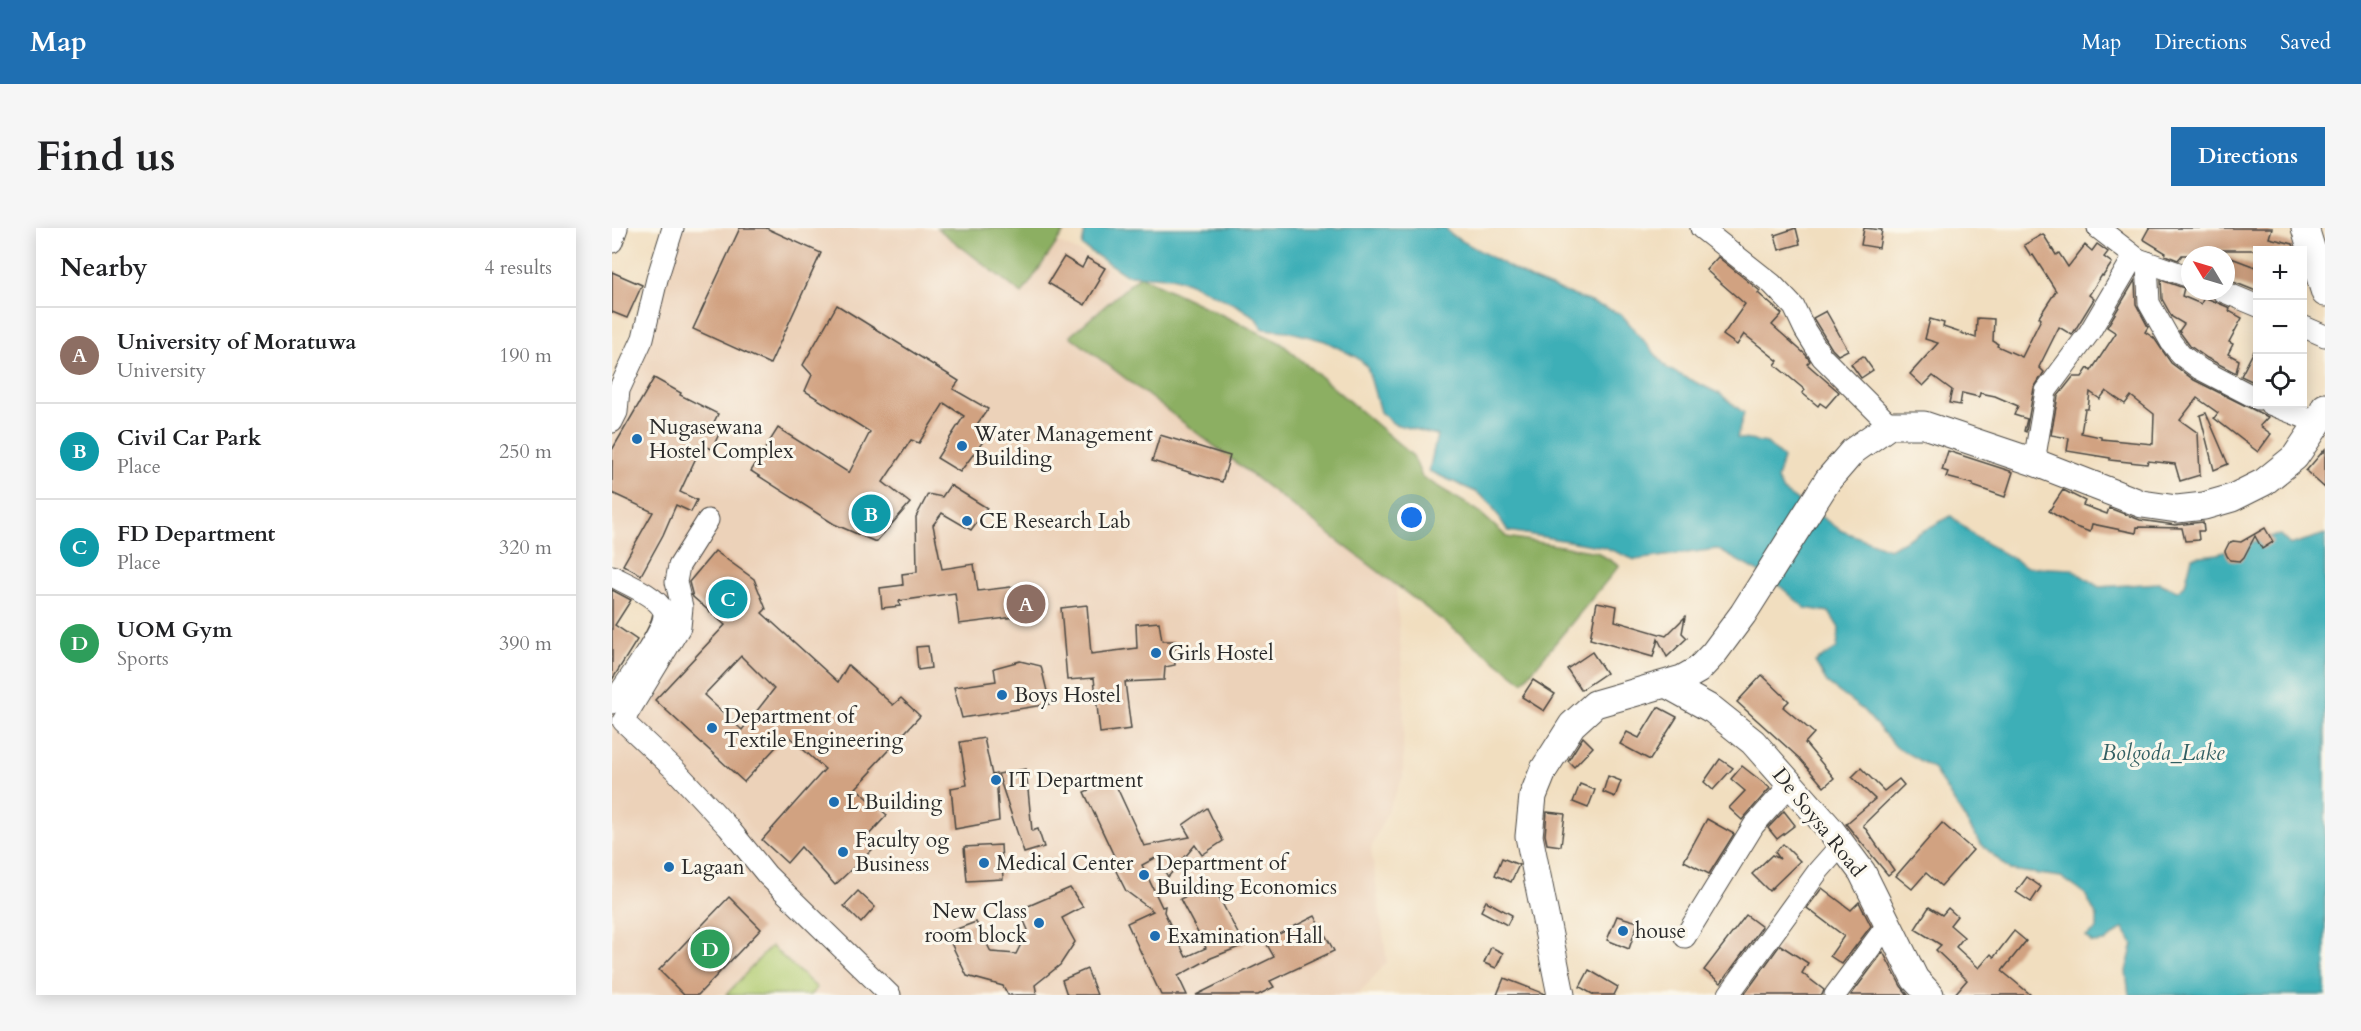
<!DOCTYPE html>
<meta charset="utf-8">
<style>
body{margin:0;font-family:Cardo,serif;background:#f6f6f6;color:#202124}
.controls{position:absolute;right:18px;top:18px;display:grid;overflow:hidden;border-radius:0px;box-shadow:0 3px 15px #0003}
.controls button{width:54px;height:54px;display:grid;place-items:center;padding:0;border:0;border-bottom:2px solid #e0e0e0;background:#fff;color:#202124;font:30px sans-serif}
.compass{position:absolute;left:1569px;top:18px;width:54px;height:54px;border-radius:50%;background:#fff;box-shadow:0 3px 15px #0003;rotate:308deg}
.you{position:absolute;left:800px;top:290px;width:21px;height:21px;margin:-15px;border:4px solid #fff;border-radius:50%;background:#1a73e8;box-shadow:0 0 0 9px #1a73e833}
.badge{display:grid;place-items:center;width:39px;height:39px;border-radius:50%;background:#1f6fb2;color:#fff;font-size:20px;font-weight:700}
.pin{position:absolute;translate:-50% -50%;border:3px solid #fff;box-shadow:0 2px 6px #0006}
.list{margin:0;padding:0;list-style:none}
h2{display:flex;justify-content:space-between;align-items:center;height:78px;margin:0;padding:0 24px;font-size:26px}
h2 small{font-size:20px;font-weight:400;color:#757577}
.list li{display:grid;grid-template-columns:39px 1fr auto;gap:18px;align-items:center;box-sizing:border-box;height:96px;padding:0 24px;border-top:2px solid #e0e0e0}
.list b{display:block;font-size:22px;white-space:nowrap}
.list p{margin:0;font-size:20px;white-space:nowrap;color:#757577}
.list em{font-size:20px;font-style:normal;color:#757577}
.icon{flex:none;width:33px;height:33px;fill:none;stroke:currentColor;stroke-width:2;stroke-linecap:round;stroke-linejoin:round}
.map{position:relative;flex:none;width:1713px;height:767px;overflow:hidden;border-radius:0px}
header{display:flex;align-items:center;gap:36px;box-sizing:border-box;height:84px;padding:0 30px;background:#1f6fb2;color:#fff}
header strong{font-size:28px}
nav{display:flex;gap:33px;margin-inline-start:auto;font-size:21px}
.intro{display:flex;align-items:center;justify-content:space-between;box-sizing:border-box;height:144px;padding:0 36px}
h1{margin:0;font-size:42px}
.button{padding:15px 27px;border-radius:0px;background:#1f6fb2;color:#fff;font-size:21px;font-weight:700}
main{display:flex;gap:36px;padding:0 36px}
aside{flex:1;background:#fff;border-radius:0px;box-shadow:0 3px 15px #0003}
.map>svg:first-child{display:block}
.built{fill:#ecd2b9}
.green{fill:#b0cb70;stroke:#6e7b4e;stroke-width:1.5}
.forest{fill:#8caf62;stroke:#5c6d46;stroke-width:1.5}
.water{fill:#3eafb7;stroke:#346d71;stroke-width:1.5}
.building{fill:#d1a281;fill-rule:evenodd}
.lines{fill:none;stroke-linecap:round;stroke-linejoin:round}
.minor-casing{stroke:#494641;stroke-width:23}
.major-casing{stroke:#494641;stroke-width:29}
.minor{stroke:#fff;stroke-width:21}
.major{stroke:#fff;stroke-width:27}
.poi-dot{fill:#1f6fb2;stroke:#fbf7ec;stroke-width:2}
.labels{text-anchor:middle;stroke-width:6;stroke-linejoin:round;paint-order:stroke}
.poi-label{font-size:21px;fill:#2b2b2b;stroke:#fbf7ec;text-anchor:start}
.street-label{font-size:21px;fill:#2b2b2b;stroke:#fbf7ec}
.water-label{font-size:22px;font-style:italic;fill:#336063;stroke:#fbf7ec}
</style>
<header>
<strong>Map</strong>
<nav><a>Map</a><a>Directions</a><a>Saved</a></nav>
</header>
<div class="intro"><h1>Find us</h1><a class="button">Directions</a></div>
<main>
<aside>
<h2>Nearby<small>4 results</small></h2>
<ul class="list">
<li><span class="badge" style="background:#8d6e63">A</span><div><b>University of Moratuwa</b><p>University</p></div><em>190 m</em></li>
<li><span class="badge" style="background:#0f9aa8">B</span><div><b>Civil Car Park</b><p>Place</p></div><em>250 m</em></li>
<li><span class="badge" style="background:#0f9aa8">C</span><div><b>FD Department</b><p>Place</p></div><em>320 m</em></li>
<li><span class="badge" style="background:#2e9e5b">D</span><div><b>UOM Gym</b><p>Sports</p></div><em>390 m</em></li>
</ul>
</aside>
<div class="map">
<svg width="1713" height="767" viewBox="0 0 1713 767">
<rect width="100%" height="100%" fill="#fbf7ec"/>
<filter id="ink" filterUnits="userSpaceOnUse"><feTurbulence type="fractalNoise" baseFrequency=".0167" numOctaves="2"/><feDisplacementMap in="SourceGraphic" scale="12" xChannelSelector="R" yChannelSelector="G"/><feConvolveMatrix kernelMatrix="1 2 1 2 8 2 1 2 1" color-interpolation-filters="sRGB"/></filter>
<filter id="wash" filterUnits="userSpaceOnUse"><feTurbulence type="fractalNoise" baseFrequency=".008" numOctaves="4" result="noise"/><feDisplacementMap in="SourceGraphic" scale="24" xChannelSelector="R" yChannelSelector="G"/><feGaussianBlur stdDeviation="1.35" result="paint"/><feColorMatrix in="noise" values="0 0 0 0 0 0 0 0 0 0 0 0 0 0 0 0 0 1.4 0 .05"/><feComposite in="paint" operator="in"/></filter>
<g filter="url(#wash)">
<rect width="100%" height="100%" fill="#f1debf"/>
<path class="built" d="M70,0H413L490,34L777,256L792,469L791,549L759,620L775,734L746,767H0V476L48,390L0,344V204Z"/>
<path class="green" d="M159,718L205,760L198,767H114Z"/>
<g class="forest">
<path d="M325,0H453L454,1L410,66Z"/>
<path d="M528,48L669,115L801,228L810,249L865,282L895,309L985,324L1007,338L911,454L458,108Z"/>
</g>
<path class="water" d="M470,0H834L839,7L919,51L1009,86L1056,141L1108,166L1132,185L1125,210L1155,215L1171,230L1165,251L1171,263L1230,303L1277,321L1339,288L1365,310L1415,339L1459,341L1487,359L1547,355L1565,363L1573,357L1580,329L1606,326L1656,309L1668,307L1678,317L1713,306V767H1517L1514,743L1521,716L1511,700L1493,714L1480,715L1474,709L1485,701V689L1473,666L1449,649L1398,642L1368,615L1321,540L1284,519L1251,482L1216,456L1203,434L1225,420L1227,400L1217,384L1193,380L1161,352L1105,321L1023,332L992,319L896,303L878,275L864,264L817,243L825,207L782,196L768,184L755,138L744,129L713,113L675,103L651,101L643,89L626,78L576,54L559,49L514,47L470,18L473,3Z"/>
<g id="blocks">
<g class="building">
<path d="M128,0H154L209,25L158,136L81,101Z"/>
<path d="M1184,0L1188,16L1167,22L1163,7Z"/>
<path d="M1252,0L1270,2L1267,20L1249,17Z"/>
<path d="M1537,0H1660L1657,10L1681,16L1683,22H1600L1610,27H1570L1566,32L1553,27L1554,25L1531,11Z"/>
<path d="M1431,6L1444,27L1447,25L1456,39L1473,17L1480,23L1485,16L1496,24L1492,29L1500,35L1491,48L1490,47L1477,67L1482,71L1460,107L1447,99L1427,139L1432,144L1422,160L1414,204L1412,203L1415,191L1402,187L1406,178L1383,168L1368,165L1367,169L1350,165L1348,177L1337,175L1340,162L1321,148L1311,158L1298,146L1326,115L1313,111L1318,91L1332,95L1331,99L1364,110L1365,90L1382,91L1381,113L1386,116L1385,118L1410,129L1429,91L1427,89L1444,63L1421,27L1419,28L1412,17Z"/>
<path d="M1614,28L1646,40L1644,63L1614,51Z"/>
<path d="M452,29L470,40L475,30L493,40L487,50L488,52L473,77L436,55Z"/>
<path d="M1106,29L1148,63L1146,65L1170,86L1160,97L1194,127L1198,133L1195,136L1227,164L1214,179L1208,175L1206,178L1190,165L1193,162L1163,137L1166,133L1132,106L1125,117L1111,107L1133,76L1094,42Z"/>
<path d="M0,44L30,57L15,90L0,84Z"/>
<path d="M1523,52L1524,76L1536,99L1533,104L1542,110L1559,135L1582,152L1656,189L1648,198L1659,206L1646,224L1602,190L1606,185L1585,170L1568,192L1586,205L1588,247L1568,253L1563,236L1536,233L1535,236L1498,232V230L1455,223L1457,210L1439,207L1446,168L1461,149H1470L1476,140L1479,143L1504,105L1495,99ZM1494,163L1513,176L1519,168L1542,186L1541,216L1489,211V209L1469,205L1473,181H1476L1478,164L1488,171Z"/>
<path d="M1549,52L1572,60L1570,68L1589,76L1592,69L1618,80L1617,83L1630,90L1617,114L1621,116L1616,126L1627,132L1624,145L1595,130L1578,118L1567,103L1572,96L1560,89L1550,71Z"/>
<path d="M225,77L347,153L341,161L376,181L363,199L376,207L348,244L325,230L352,188L332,175L307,215L299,212L271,254L298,275L264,314L222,296L139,243L166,200L237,245L258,204L193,163L200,147L191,137Z"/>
<path d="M1214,83L1236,122L1226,127L1220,121L1201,90Z"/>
<path d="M1646,115V156L1629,148Z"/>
<path d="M1251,128L1261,142L1249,150L1239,136Z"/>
<path d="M42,150L69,165L68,167L106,186L98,202L107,206L100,221L90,217L68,264L85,272L79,284L64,277L51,307L29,347L11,337L41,284L0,265V222Z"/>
<path d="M1594,185L1616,236L1602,242L1588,187Z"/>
<path d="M548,207L618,228L610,254L540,233Z"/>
<path d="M1713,221V260L1694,243Z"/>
<path d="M1336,223L1401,244L1393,269L1361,258V256L1334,249L1336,244L1330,242Z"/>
<path d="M338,257L375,280L359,302L330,285L321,297L330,341L362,336L366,363L416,357L419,387L347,396L343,365L287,373L288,378L270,380L268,360L291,357L290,346L305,344L304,289L316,266L330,269Z"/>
<path d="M1451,262L1473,273L1471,277L1495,286L1497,280L1528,292L1563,297L1591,294L1592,303H1586L1587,312L1573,313L1570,300L1525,299L1524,305L1480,296L1478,304L1461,298L1437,283Z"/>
<path d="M1653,300L1661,314L1650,321L1643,308L1632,329L1628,333L1618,332L1615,328L1613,323L1617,315L1621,313L1629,314Z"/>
<path d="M103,323L142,351L154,381L150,385L226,454L236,437L281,477L289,470L308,488L259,541L260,543L244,560L275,587L254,610L264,618L223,657L189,619L175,635L150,612L213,541L175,507L132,554L43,472L113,397L81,369L77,354ZM129,428L162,461L130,502L92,467Z"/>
<path d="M0,362L19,372L3,397L25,412L0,452Z"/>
<path d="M985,374L1005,378L1003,393L1054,408L1073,389L1070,405L1075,410L1055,429L1046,411L1041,429L978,411Z"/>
<path d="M475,377L479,426L525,420L524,396L547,394L550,413H563V437L553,439L552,452L513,454L519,501L488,505L482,450L455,452L449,380Z"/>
<path d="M316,418L319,440L306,442L304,419Z"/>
<path d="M980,424L994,445L969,462L955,441Z"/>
<path d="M408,433L429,438L438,476L350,490L342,459L384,453L382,440Z"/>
<path d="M1150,447L1177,473L1171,479L1202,505L1193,515L1222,550L1212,559L1187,530L1125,474Z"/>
<path d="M921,452L943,466L932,483L910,469Z"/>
<path d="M1046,479L1065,489L1038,532L1008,516L1015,504L1027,510Z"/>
<path d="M971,509L981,519L962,539L956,533Z"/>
<path d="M372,510L380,547L384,546L387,593L343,601L339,560L355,557L348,514Z"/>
<path d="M1108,531L1121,540L1101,562L1092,554Z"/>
<path d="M1130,538L1158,560L1130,592L1117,580L1133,563L1119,551Z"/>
<path d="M1249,540L1272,563L1287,551L1292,557L1251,597L1282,642L1276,647L1234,596L1263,571L1240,549Z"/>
<path d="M414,541L420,603L426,601L432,619L412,625L386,546Z"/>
<path d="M996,548L1009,553L1003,569L991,564Z"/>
<path d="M501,551L532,618L578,609L571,597L595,580L611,613L590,627L583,617L556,649L545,629L530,637L550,679L553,678L552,684L574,729L594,720L568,671L600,656L632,717L599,730L566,748L575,767H549L515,695L541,683L514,663L502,639L500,629L502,628L472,564Z"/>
<path d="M968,556L983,562L976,580L961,574Z"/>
<path d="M1172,583L1183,597L1165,611L1156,600Z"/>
<path d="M935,584L953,586L949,618L935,616L933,607Z"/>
<path d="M1095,591L1122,606L1097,646L1072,633Z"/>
<path d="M1330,595L1361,622L1329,658L1314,645L1300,661L1284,648Z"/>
<path d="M1171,616L1188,633L1157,663L1140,646L1160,627L1168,631L1163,624Z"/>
<path d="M389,617L391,651L355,653L352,619Z"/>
<path d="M890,630L907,637L899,654L883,647Z"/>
<path d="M1415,649L1429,659L1419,674L1404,664Z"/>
<path d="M458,660L471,679L450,690L463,714L448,737L423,757L425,767H396L391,758L355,748L334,705L364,694L379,724L404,726L416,702L407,682Z"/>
<path d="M1210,660L1239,682L1247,674L1259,698L1230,736L1218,728L1232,708L1195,680Z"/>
<path d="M246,663L263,679L249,695L232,678Z"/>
<path d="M117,669L149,701L86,767H72L47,742Z"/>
<path d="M874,673L900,687L895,697L869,683Z"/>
<path d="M1317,679L1330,687L1336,680L1345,688L1338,697L1352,709L1344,719L1367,740L1379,726L1382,729L1402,703L1414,713L1390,743L1419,767H1342L1355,752L1324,722L1329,717L1303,701Z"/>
<path d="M1134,687L1150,699L1109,755L1092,742Z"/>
<path d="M703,688L722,723L658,753L662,759L646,767H584L662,729L653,713Z"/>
<path d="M1005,688L1026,694L1017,721L995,712Z"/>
<path d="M1168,717L1196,735L1190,745L1212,762L1210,767H1132Z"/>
<path d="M879,719L891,725L884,740L872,735Z"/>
<path d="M1271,724L1289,758L1296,767H1239Z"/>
<path d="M475,741L485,767H455L450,752Z"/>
<path d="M977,742L1006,759L1002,767H982L968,759Z"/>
<path d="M892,750L933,766V767H885Z"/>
</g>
</g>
</g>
<g filter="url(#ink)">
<use href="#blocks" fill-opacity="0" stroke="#494641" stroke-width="1.5"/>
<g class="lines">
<g class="minor-casing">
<g id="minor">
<path d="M1089,0L1160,56L1182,79L1193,102L1210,129L1278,197"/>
<path d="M1486,0L1526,31"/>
<path d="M0,14L5,0"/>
<path d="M1535,34L1537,75L1559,114L1569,127L1588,141L1646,171"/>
<path d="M1610,63L1646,78"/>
<path d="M1690,98L1713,108"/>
<path d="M1658,176L1706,195"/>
<path d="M0,194L5,184L7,162L31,110L45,51L61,0"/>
<path d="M1422,234L1434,163L1477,105L1517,37L1526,31L1578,49"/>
<path d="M96,292L67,338L64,354L70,379L68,399L11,493L64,543L116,599L155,647L278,767"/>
<path d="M0,348C13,355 45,368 51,382C57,398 11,459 0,475"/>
<path d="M1073,709L1142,597L1178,557"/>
<path d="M1117,766L1207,642L1230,616"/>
<path d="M1223,767L1276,696"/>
</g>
</g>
<g class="major-casing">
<g id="major">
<path d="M1693,0L1713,65"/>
<path d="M1056,457L1101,482L1141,514L1218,601L1250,644L1303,751L1318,767"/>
<path d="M949,767L917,608L921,568L932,541L960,497L983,476L1070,451L1086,442L1102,425L1131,386L1216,252L1241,223L1278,197H1312L1422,234L1530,276L1565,281L1592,278L1620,270L1652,254L1683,229L1706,195L1713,179"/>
</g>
</g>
<use href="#minor" class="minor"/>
<use href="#major" class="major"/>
</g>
</g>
<g class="poi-dot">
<circle cx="25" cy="211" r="6"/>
<circle cx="350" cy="218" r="6"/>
<circle cx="355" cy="293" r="6"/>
<circle cx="544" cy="425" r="6"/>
<circle cx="390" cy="467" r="6"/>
<circle cx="100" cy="500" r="6"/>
<circle cx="384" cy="552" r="6"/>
<circle cx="222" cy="574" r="6"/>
<circle cx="231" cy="624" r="6"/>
<circle cx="372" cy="635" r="6"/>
<circle cx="57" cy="639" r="6"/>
<circle cx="532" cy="647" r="6"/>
<circle cx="427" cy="695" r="6"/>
<circle cx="1011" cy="703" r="6"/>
<circle cx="543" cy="708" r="6"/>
</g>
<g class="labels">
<g class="poi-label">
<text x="37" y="206">Nugasewana<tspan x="37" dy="24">Hostel Complex</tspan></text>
<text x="362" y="213">Water Management<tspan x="362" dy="24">Building</tspan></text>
<text x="367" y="300">CE Research Lab</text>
<text x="556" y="432">Girls Hostel</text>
<text x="402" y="474">Boys Hostel</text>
<text x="112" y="495">Department of<tspan x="112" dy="24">Textile Engineering</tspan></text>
<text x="396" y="559">IT Department</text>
<text x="234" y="581">L Building</text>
<text x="243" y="619">Faculty og<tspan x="243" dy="24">Business</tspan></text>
<text x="384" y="642">Medical Center</text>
<text x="544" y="642">Department of<tspan x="544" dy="24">Building Economics</tspan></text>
<text x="69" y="646">Lagaan</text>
<text x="415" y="690" text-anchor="end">New Class<tspan x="415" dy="24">room block</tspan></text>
<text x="1023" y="710">house</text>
<text x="555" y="715">Examination Hall</text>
</g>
<g class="street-label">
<text transform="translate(1207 594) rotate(51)" y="7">De Soysa Road</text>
</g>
<g class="water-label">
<text x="1551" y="532">Bolgoda_Lake</text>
</g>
</g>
</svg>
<div class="controls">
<button>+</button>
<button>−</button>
<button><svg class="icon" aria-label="locate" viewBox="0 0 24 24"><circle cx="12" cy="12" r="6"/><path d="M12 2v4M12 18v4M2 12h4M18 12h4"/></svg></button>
</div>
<svg class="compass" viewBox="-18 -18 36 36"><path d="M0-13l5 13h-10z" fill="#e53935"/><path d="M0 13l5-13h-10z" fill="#757577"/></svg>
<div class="you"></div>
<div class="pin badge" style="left:414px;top:376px;background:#8d6e63">A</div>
<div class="pin badge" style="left:259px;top:286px;background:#0f9aa8">B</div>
<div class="pin badge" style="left:116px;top:371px;background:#0f9aa8">C</div>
<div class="pin badge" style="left:98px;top:721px;background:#2e9e5b">D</div>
</div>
</main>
